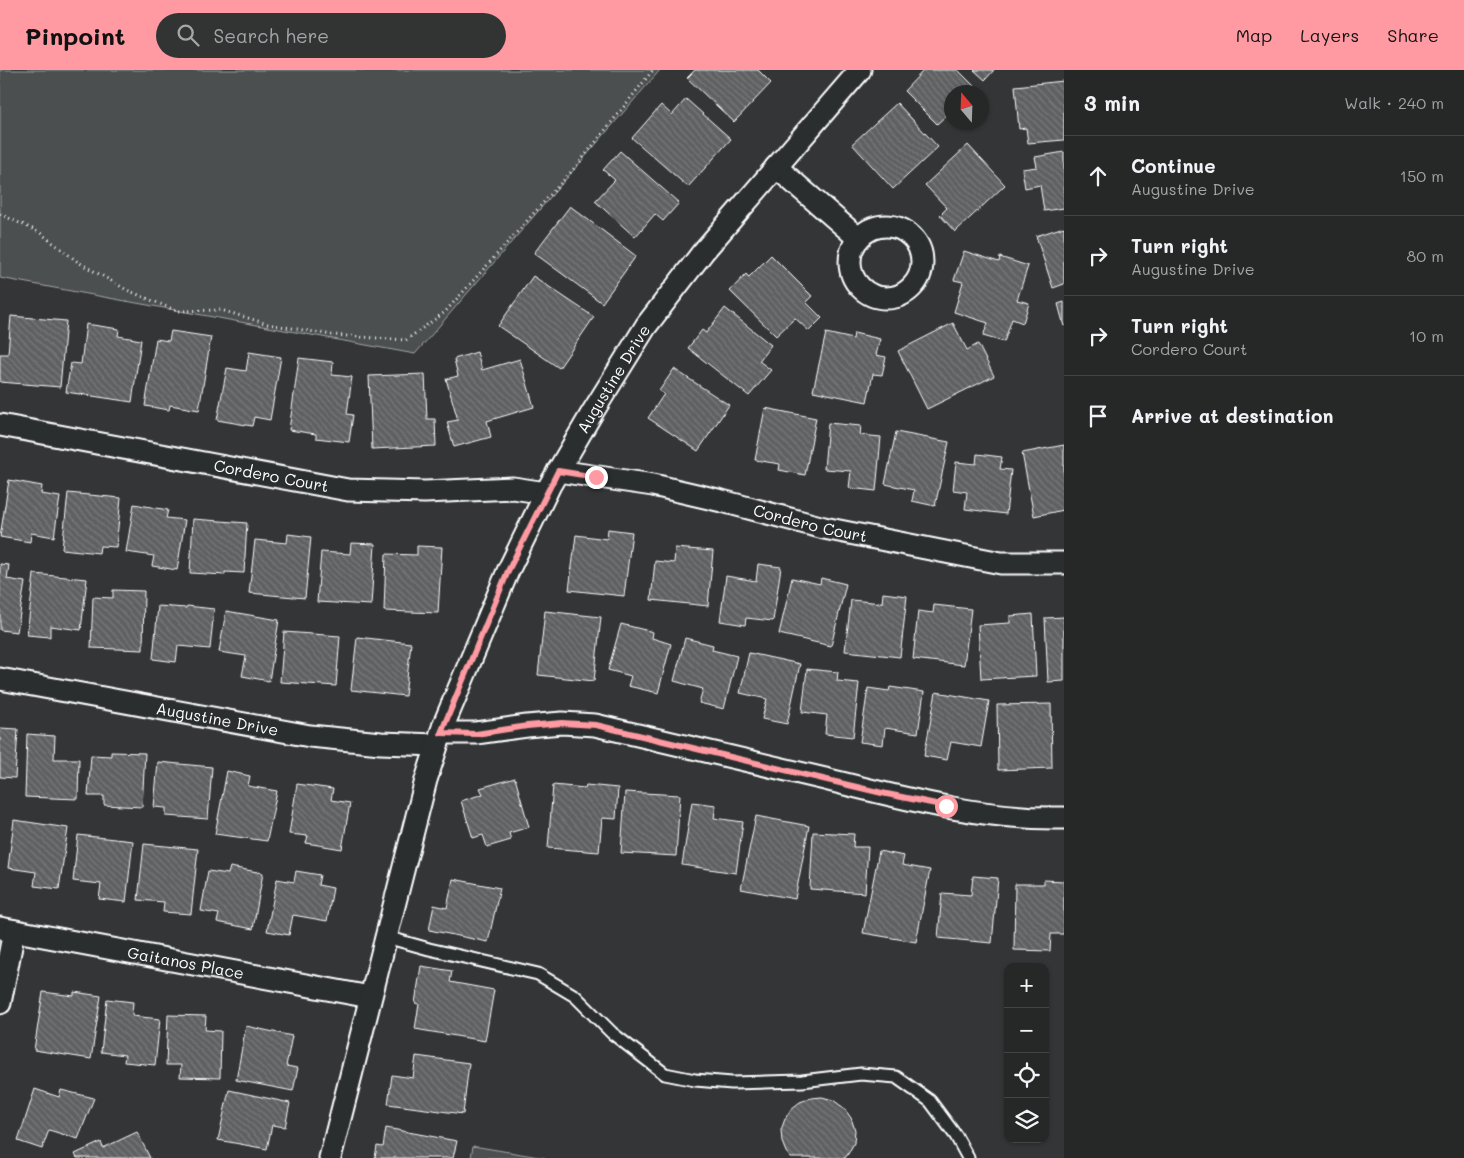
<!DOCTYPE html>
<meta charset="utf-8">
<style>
body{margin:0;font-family:Mali,sans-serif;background:#323434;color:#f1f3f6}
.controls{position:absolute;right:15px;bottom:15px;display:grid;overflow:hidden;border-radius:10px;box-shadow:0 1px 4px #0004}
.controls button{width:45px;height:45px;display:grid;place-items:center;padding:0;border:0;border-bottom:1px solid #424445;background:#262828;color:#f1f3f6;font:25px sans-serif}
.compass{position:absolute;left:944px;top:15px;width:45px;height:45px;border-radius:50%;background:#262828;box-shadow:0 1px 4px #0004;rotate:341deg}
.stop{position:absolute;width:15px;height:15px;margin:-11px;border:4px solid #ff9aa2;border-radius:50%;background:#fff}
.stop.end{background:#ff9aa2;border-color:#fff;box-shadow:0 1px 5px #0008}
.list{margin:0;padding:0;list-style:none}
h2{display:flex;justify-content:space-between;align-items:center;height:65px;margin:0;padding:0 20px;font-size:21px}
h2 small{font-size:16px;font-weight:400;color:#a4a6a8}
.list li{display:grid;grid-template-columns:32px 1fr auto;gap:15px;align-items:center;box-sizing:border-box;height:80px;padding:0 20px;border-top:1px solid #424445}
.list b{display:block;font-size:19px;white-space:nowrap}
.list p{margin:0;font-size:16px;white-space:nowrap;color:#a4a6a8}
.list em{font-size:16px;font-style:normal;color:#a4a6a8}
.icon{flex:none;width:28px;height:28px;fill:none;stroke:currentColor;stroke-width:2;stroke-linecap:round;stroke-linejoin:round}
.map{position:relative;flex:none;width:1064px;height:1088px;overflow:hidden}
header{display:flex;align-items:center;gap:30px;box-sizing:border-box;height:70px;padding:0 25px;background:#ff9aa2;color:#111}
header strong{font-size:24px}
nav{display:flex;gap:28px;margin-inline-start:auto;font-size:18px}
.search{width:350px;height:45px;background:#323434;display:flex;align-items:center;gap:12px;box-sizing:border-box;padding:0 18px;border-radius:28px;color:#a4a6a8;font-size:19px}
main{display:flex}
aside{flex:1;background:#262828}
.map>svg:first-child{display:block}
.grass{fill:#4c4f50;stroke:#a6a7a8}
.building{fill:url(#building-back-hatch);stroke:#fff}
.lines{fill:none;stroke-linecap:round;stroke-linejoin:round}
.service-casing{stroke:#fff;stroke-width:15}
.minor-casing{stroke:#fff;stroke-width:25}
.path{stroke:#fff;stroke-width:3;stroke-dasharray:1 4;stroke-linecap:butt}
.service{stroke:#2a2d2e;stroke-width:11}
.minor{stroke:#2a2d2e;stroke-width:21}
.route{stroke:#ff9aa2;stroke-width:6}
.labels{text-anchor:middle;stroke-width:4;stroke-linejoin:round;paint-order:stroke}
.street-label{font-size:16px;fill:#fff;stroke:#2a2d2e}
</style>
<header>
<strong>Pinpoint</strong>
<div class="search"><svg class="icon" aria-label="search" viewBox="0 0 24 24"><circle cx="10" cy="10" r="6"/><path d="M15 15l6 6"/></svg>Search here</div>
<nav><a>Map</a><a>Layers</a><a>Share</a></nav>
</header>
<main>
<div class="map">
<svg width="1064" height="1088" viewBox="0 0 1064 1088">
<defs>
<pattern id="building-back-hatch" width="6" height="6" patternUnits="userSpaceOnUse" patternTransform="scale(1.25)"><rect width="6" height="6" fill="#5f6162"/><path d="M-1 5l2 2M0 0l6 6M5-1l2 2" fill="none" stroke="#77797a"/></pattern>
</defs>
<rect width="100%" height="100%" fill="#333536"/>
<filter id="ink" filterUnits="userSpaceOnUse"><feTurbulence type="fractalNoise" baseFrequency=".02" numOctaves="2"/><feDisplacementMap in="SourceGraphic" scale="10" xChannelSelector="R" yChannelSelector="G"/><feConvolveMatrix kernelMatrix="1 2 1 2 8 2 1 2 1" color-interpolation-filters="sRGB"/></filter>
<g filter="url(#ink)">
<g class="grass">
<path d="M0,0H660L415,284L0,208Z"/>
<path d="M473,1076L545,1088H471Z"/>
</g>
<g class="building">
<path d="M695,0H758L771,13L734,52L687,8Z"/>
<path d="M924,0H958L980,22H952V40L937,54L904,21Z"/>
<path d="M974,0H994L985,10Z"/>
<path d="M1064,11V70L1028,73L1026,58L1019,59L1015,16Z"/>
<path d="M686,29L731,69L688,117L632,68L661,35L672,45Z"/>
<path d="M897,33L938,77L893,119L852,74Z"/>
<path d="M968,75L1005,115L955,162L940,145L947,138L925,115Z"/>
<path d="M620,81L679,133L663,151L655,144L635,167L595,131L615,110L603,100Z"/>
<path d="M1064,82V138L1044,141L1040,115L1025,118L1022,99L1037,97L1035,87Z"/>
<path d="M570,136L636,186L602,233L534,183Z"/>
<path d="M1064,157V214L1053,218L1036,166Z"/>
<path d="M964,181L999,192L1000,187L1028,196L1017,230L1029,233L1023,253L1012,249L1004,272L983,266L988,253L954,242L963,212L954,210Z"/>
<path d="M771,185L812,226L806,232L822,248L809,261L795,248L776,266L730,221L746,204L749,207Z"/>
<path d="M533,206L594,247L559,298L498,256Z"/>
<path d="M1064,232V256L1058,234Z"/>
<path d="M725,238L771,275L759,291L771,300L749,326L688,278L702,260L706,263Z"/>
<path d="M11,246L66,251L60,317L0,312V284H8Z"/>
<path d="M953,253L967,280L978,274L994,306L927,339L898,281Z"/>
<path d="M86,254L119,259L118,266L141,270L132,332L66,322L71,293L81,294Z"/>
<path d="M171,261L211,267L199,340L170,335L169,340L145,336L156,269L169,271Z"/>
<path d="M826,263L853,269L854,263L880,269L876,285L886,287L882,305L873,304L867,332L813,321Z"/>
<path d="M249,282L281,287L270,350L254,347L252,356L217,350L227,298L246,301Z"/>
<path d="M477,282L482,300L520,289L534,337L487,351L491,367L454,377L447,352L458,350L446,309L458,306L454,289Z"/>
<path d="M299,288L333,292L332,305L352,307L347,344L353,345L349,372L316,368V364L289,360Z"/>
<path d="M674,299L729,335L698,381L648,348L664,324L659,321Z"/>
<path d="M425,304L427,349H435L436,376L372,379L369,306Z"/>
<path d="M765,338L816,348L805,405L779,400L780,394L755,390Z"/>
<path d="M828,353L861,356L860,365L881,367L876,421L849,418L851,401L824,399Z"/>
<path d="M896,362L949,372L935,436L912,431L914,420L885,414Z"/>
<path d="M1064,375V442V440L1034,446L1022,383Z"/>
<path d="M977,384L1002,387L1000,399L1011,400L1006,444L965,439L967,422L953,420L956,392L976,394Z"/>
<path d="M9,410L42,416L41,424L60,427L54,467L31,463L30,472L0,467Z"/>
<path d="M68,423L121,428L116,477L100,476L99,483L62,479Z"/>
<path d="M134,434L168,440L166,448L185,450L177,500L152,496L154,486L126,482Z"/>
<path d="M193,449L247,453L244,503L225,502V505L190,503Z"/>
<path d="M608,459L632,462L624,526L569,520L576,465L607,469Z"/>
<path d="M288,464L311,467L305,528L249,523L255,470L287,473Z"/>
<path d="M351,473L375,474L371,535L317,532L321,482L350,484Z"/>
<path d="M417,476L442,477L438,543L384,541L386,484L417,485Z"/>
<path d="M675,478L713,481L708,536L651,530L655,491L674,493Z"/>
<path d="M0,494L9,495L7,509L25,512L17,562L0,560Z"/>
<path d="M758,494L781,497L773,551L746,548L745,555L720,551L726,506L756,511Z"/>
<path d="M34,504L87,509L81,560L50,556V567L27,565Z"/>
<path d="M792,508L820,514L821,508L846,514L831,576L779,564Z"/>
<path d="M113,520L144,521L143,580L91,578L93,527L113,528Z"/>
<path d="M883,523L907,526L900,587L845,581L851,530L882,533Z"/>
<path d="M934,535L971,539L964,595L913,589L918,541L933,543Z"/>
<path d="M158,536L186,538L187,536L214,539L210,579L178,576L176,592L153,589Z"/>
<path d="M226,541L279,550L269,611L242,606L246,586L219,582Z"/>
<path d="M545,541L601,547L594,611L538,605Z"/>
<path d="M1033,544L1036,606L981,609L978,555L1010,553V546Z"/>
<path d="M1064,547V611L1048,612L1045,548Z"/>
<path d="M621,554L653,562L652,568L671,574L658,623L628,616L631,606L608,600Z"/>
<path d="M284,562L340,566L336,616L280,612Z"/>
<path d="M357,567L411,573L405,626L351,620Z"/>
<path d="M685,568L713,575L712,580L737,586L724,639L699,633L703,619L674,611Z"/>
<path d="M749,583L800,594L787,654L762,649L767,629L740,623Z"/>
<path d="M807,599L838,602L837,611L859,613L853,667L825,664L827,645L802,642Z"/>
<path d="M890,617L924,622L918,663L885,658L883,675L860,672L868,618L889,621Z"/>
<path d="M936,622L989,631L981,677L951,672L947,690L924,686Z"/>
<path d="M1051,634L1052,698L998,700L997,635Z"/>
<path d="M0,658L18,659L15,708L0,707Z"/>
<path d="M27,664L55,666L54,689H79L78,729L25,727Z"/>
<path d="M111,682L145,683L142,737L104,735V726H88L91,685L111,686Z"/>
<path d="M158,692L212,697L208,749L166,746V738L154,737Z"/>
<path d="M227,701L250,706L248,716L277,721L267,771L215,764Z"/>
<path d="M515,708L529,757L509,763L511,770L487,777L483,765L473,768L461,731L483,724L480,718Z"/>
<path d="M297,714L333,719L331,730L350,733L342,779L306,773L308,766L289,764Z"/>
<path d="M553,715L585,718L586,715L618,718L616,749L602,748L599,782L548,778Z"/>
<path d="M625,722L680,725L676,786L621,783Z"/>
<path d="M692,732L716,735L714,748L743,752L736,803L682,795Z"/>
<path d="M756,746L809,756L795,829L741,819Z"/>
<path d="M14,750L68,758L59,819L34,816L36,802L8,798Z"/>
<path d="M813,762L854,764L853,777H868L865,823L810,819Z"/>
<path d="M78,765L133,771L126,832L99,829L101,814L73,811Z"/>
<path d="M144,774L198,779L191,844L163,842L164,832L138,830Z"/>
<path d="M879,781L904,786L902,795L930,800L916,872L863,863Z"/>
<path d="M230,797L263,803L253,859L217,852L219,844L201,841L208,801L228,804Z"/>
<path d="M296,801L320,805L318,815L333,818L327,851L293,845L289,865L267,861L277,809L294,812Z"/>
<path d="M973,806L998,808L992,873L938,868L942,823L971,825Z"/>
<path d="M453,809L500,818L488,872L429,860L434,835L447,838Z"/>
<path d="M1044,810L1064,811V864H1051L1050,881L1014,880L1015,814H1044Z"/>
<path d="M421,896L452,901L450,912L494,920L485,971L415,959L419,934L415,933Z"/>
<path d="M43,922L74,926V922L101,926L91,989L34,980Z"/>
<path d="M107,929L133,932L132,946L160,949L155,995L124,992L125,985L101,982Z"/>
<path d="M168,945L206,946L205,960L221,961L220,1008L180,1007L181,995H166Z"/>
<path d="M246,956L292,966L286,996L298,998L293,1021L236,1010Z"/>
<path d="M416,986L469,993L463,1044L388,1034L392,1005L413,1008Z"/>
<path d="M35,1019L59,1027L61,1020L94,1028L78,1069L49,1060L42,1079L18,1071Z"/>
<path d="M229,1020L290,1033L285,1057L272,1055L267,1079L218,1070Z"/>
<path d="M822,1027L833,1030L844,1038L851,1048L855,1060L854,1073L848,1084L845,1088H791L786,1082L782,1072L781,1060L785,1049L791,1039L800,1032L811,1028Z"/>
<path d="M386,1058L457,1071L453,1088H375L377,1076L383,1077Z"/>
<path d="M137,1062L150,1088H77L75,1084L101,1072L103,1078Z"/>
</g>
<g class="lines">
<g class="service-casing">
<path id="service" d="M386,867L429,879L538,904L575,926L612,963L665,1004L695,1010L732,1013L802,1011L861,1004L896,1007L930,1031L956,1066L968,1088"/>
</g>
<g class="minor-casing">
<g id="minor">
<path d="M776,97L858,168"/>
<circle cx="886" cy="192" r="36"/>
<path id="s1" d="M0,355L348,420L425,422L513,418L546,423"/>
<path id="s2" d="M558,401L653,415L722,431L824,458L1001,493H1064"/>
<path id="s3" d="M0,609L310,666L381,673L437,675"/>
<path d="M441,663H476L527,656L562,653L595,655C672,673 748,691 825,709C902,728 984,750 1064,748"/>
<path id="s4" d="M0,858L370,927"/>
<path d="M0,933L14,861"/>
<path id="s5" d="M330,1088L426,710L444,654L508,501L550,415L592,343L646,256L703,182L860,0"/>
</g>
</g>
<path class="path" d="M0,144L39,162L78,192L127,220L177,241L221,240L268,254L332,265L406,270L445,242L579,93L653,0"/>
<use href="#service" class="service"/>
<use href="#minor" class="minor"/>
</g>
</g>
<g class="lines" filter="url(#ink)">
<path class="route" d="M596,407L558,401L508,501L441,663L476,664L527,656L562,653L596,655L882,723L946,736"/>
</g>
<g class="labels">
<g class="street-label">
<text dy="6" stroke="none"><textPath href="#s5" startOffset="834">Augustine Drive</textPath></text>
<text dy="6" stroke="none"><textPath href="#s1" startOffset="276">Cordero Court</textPath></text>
<text dy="6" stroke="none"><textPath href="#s2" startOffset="258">Cordero Court</textPath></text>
<text dy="6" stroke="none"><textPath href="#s3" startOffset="221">Augustine Drive</textPath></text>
<text dy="6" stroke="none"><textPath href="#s4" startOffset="189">Gaitanos Place</textPath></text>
</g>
</g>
</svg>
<div class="controls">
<button>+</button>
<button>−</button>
<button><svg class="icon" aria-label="locate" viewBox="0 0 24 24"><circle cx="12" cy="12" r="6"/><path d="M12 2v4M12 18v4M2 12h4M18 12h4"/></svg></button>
<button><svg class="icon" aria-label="layers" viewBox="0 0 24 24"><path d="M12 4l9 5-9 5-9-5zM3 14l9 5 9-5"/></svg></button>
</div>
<svg class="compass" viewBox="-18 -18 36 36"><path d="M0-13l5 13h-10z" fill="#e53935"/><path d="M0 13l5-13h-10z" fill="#a4a6a8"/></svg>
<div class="stop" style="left:946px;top:736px"></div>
<div class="stop end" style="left:596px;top:407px"></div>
</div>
<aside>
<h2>3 min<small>Walk · 240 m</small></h2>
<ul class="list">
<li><svg class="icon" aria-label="ahead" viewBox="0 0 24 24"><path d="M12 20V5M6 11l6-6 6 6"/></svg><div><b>Continue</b><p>Augustine Drive</p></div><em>150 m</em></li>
<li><svg class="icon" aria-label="right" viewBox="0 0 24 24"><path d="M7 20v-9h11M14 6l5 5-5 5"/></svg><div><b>Turn right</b><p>Augustine Drive</p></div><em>80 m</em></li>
<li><svg class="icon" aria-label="right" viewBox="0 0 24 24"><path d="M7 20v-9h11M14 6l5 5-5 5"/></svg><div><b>Turn right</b><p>Cordero Court</p></div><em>10 m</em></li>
<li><svg class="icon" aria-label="arrive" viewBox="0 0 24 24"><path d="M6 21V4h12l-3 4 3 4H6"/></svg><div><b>Arrive at destination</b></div></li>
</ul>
</aside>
</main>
